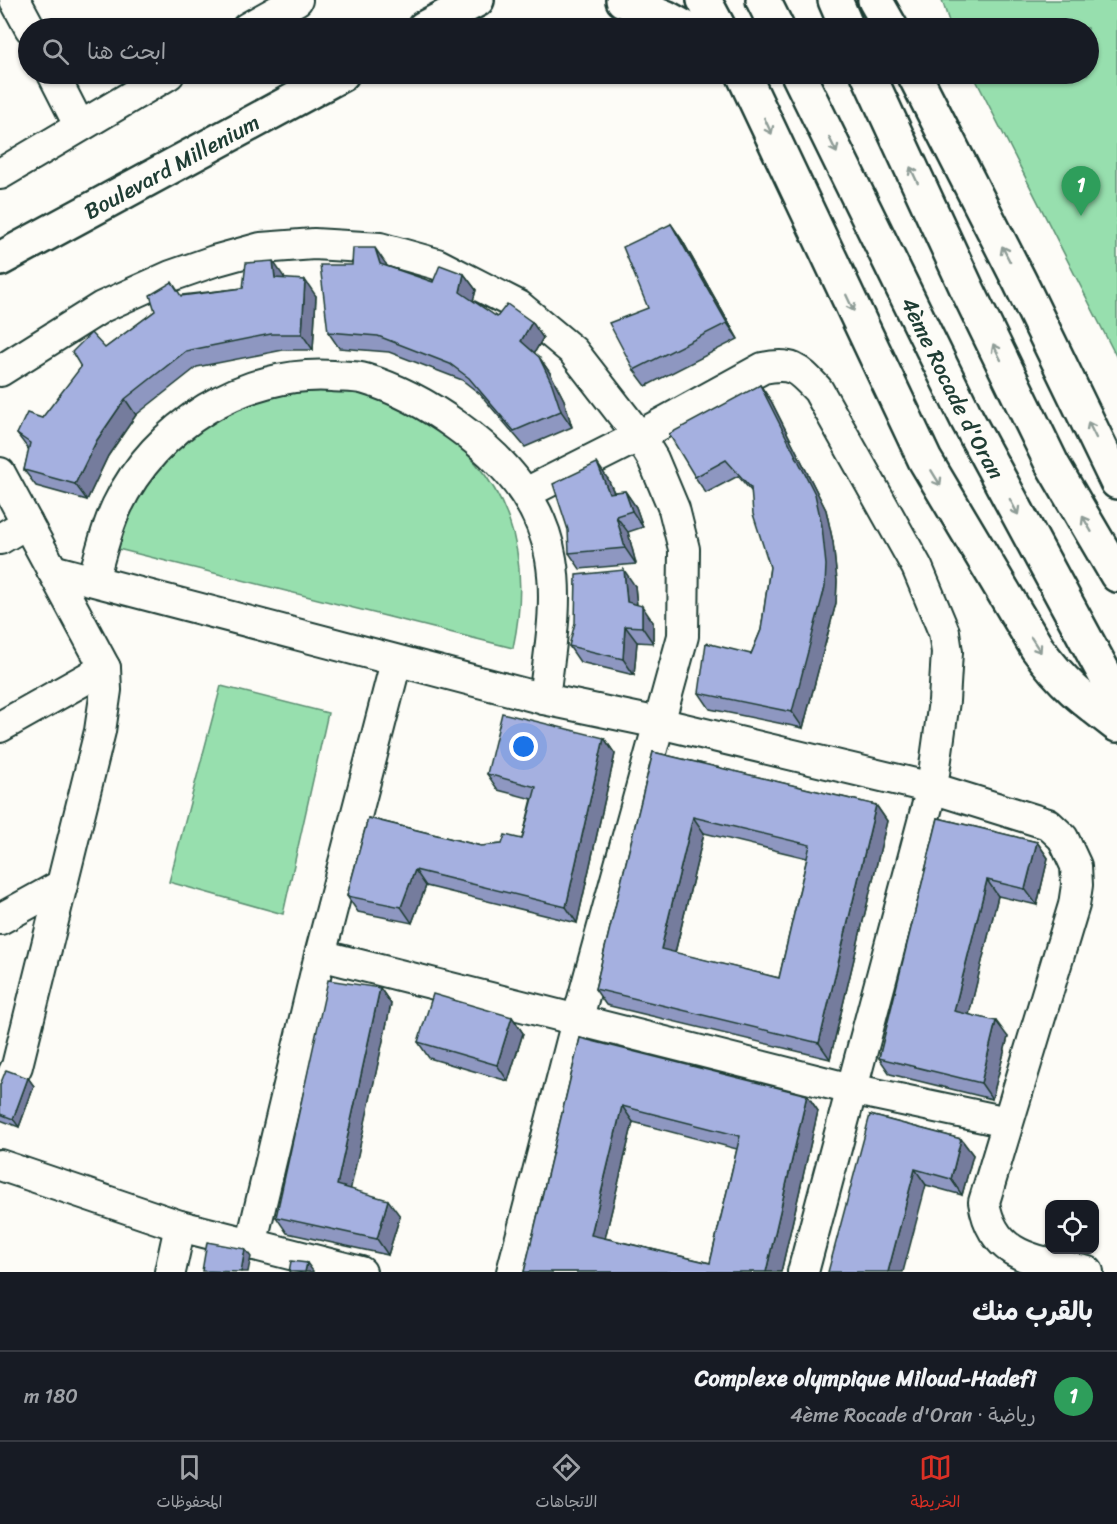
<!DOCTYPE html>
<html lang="ar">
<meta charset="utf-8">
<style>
body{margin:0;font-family:Sriracha,"Playpen Sans Arabic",sans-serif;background:#20242c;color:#f1f3f6;direction:rtl}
.controls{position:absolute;right:18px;bottom:18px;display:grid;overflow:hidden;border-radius:12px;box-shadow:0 2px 4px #0004}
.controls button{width:54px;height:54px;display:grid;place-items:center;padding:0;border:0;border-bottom:2px solid #363941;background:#171b24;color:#f1f3f6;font:30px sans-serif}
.you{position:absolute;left:524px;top:747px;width:21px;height:21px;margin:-15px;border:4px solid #fff;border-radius:50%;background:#1a73e8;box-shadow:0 0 0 9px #1a73e833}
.badge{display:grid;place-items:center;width:39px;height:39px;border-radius:50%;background:#d93025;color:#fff;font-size:20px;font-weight:700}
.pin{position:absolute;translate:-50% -50px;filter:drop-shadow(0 2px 3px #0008)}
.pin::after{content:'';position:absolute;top:32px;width:21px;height:18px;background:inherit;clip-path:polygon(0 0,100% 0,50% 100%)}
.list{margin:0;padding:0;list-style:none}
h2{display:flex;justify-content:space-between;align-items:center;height:78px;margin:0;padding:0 24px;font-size:26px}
h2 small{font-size:20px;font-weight:400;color:#9ea1a6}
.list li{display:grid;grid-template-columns:39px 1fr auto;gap:18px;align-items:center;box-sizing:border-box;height:90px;padding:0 24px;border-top:2px solid #363941}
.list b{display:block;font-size:22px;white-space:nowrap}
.list p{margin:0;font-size:20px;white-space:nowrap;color:#9ea1a6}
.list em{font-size:20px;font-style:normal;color:#9ea1a6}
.icon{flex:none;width:33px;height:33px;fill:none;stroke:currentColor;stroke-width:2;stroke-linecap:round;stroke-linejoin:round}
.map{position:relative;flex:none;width:1117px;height:1272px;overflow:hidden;direction:ltr}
.search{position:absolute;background:#171b24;box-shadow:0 2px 4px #0004;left:18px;right:18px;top:18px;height:66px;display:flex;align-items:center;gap:15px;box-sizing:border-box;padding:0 21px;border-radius:33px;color:#9ea1a6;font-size:22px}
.sheet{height:168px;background:#171b24}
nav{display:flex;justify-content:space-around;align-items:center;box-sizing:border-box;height:84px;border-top:2px solid #363941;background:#171b24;font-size:16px;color:#9ea1a6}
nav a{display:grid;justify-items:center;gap:3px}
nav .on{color:#d93025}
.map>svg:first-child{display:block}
.green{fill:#97dfae;stroke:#5b8e71;stroke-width:1.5}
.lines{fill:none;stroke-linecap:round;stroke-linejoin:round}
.minor-casing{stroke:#1f3d34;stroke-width:34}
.major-casing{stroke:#1f3d34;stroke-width:38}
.highway-casing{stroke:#1f3d34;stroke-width:38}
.minor{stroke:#fdfcf7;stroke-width:30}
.major{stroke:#fdfcf7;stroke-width:33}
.highway{stroke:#fdfcf7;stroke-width:33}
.wall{fill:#8e97c1;stroke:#1f3d34;stroke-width:1.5;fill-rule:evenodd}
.shaded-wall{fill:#747b9d;stroke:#1f3d34;stroke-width:1.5}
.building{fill:#a5b0e0;stroke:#1f3d34;stroke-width:1.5;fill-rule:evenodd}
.oneway{stroke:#8e9c96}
.labels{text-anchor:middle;stroke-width:5;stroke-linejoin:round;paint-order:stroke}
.street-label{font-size:22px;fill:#1f3d34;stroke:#fdfcf7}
</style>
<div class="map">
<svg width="1117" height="1272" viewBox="0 0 1117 1272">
<rect width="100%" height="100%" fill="#fdfcf7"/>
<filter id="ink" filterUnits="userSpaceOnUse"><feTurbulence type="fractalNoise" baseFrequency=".0167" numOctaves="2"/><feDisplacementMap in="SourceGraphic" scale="12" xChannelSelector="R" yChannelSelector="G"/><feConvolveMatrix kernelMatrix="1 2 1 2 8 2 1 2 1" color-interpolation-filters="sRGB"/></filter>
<g filter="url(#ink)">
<g class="green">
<path d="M942,0H1117V358L973,74H1088V28H951Z"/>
<path d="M336,387C354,391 372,394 390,400C402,404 414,414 425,421C510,473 533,554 513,648L106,546L150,467L245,397Z"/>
<path d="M221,686L328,713L283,914L169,882Z"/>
</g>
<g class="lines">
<g class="minor-casing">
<g id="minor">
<path d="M15,0L30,28"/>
<path d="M247,28L297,0"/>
<path d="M53,74L79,125"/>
<path d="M0,174L169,74"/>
<path d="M0,371L102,307L171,276L214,261L261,248L314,244L380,248L437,264L519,306L573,351L639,436L653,459L674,509L684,549L683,636L577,1021L512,1272"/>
<path d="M0,473L105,668L106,690L100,731L17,1066L0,1101"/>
<path d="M526,493L639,436L763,368C793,362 798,369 818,390L917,567L944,632L947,652L944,701L932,788L803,1272"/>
<path d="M0,539L27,523"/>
<path d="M52,570L544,699L659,723L932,788L1048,824L1063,838L1076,866L1077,885L1074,905L984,1202C993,1261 1040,1260 1088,1272"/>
<path d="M93,580C100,556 106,529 117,506C155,426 245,370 333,376C343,377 355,376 365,379C399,389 428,405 457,426C502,458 542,502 551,559C559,605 549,654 544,699"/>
<path d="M0,727L105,668"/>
<path d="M0,919L62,885"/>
<path d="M320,955L851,1089L1007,1122"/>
<path d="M0,1165L180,1226L361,1272"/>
<path d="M251,1245L320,955L396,662"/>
<path d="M170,1272L180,1226"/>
</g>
</g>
<g class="major-casing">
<g id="major">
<path d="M424,28L477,0"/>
<path id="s1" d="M0,259L342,74"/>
</g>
</g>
<g class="highway-casing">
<g id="highway">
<path d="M623,0L665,17L685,28"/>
<path d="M704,0L719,28"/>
<path d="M763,0L777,28"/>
<path d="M835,0L847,28"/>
<path d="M875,0L891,28"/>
<path d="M743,74L925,460L1037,648C1063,684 1083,699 1117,725"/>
<path id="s2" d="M798,74L967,419L1117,697"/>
<path d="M868,74L968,291L1052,464L1117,575"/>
<path d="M914,74L1020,282L1117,482"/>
</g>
</g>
<use href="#minor" class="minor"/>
<use href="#major" class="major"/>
<use href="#highway" class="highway"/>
</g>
<g class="wall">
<path d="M671,224L682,240L738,339L646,386L634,370L648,308Z"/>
<path d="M386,264L387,266L433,282L464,274L476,290L473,301L497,317L532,322L543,338L534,353L539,357L550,373L564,400L572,427L525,447L480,394L462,380L389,352L339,348L328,332Z"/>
<path d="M284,277V278L316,296L313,350H283L197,367L136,415L108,456L87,500L36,486L24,470L29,450L17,434L42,418L105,348L155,311L182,295L243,288Z"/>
<path d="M760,385L771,401L826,510L833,542L837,581L836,603L803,728L710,709L699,693L751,654L761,630L770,567L752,492L738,476L706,493L695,477Z"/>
<path d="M608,479L614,492L625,491L636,507L643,527L628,532L636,564L580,569L569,553Z"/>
<path d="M635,586L637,605L653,622V643L637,642L634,675L580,662L569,646Z"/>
<path d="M604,738L615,754L577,923L426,886L412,923L358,912L347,896L368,818L481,846L502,844L522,839L532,799L498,790L487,774Z"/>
<path d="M653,752L876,805L887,821L830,1059L606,1005L595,989ZM704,833L807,858L779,978L675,953Z"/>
<path d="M938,818L1037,842L1048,858L1037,905L998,896L969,1014L1008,1037L992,1099L890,1074L879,1058Z"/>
<path d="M380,988L391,1004L350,1189L400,1216L388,1255L287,1233L276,1217Z"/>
<path d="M512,1017L523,1033L508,1081L429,1058L418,1042Z"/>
<path d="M580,1038L807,1095L818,1111L781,1272H524ZM633,1122L737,1149L710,1263L605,1238Z"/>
<path d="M28,1078L34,1086L19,1127L0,1120V1085Z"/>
<path d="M870,1115L961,1139L973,1155L962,1195L926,1185Z"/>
</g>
<g class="shaded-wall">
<path d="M671,224L682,240L738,339L727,323Z"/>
<path d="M375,248L386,264L392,280L380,264Z"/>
<path d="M273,261L284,277L286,294L275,278Z"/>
<path d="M464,274L476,290L471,308L460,292Z"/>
<path d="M305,280L316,296L313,350L302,334Z"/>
<path d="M532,322L543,338L532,357L521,341Z"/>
<path d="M539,357L550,373L564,400L572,427L561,411Z"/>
<path d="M760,385L771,401L826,510L833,542L837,581L836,603L803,728L792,712Z"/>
<path d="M125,399L136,415L108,456L87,500L75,484L97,440Z"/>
<path d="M597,463L608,479L621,509L609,493Z"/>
<path d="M625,491L636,507L643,527L632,511Z"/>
<path d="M616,516L628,532L636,564L625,548Z"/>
<path d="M624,570L635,586L638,618L627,602Z"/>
<path d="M642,606L653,622V643L642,627Z"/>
<path d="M625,626L637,642L634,675L623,659Z"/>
<path d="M604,738L615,754L577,923L566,907Z"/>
<path d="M876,805L887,821L830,1059L819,1043Z"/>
<path d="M693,817L704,833L672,965L661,949Z"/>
<path d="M1037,842L1048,858L1037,905L1025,889Z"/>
<path d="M415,870L426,886L412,923L401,907Z"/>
<path d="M987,880L998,896L966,1027L954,1011Z"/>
<path d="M380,988L391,1004L348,1201L337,1185Z"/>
<path d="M512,1017L523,1033L508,1081L497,1065Z"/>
<path d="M996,1021L1008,1037L992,1099L981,1083Z"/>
<path d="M28,1078L34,1086L19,1127L13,1119Z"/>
<path d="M807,1095L818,1111L781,1272H766Z"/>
<path d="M622,1106L633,1122L602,1251L591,1235Z"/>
<path d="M961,1139L973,1155L962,1195L951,1179Z"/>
<path d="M915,1169L926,1185L903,1272H888Z"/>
<path d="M388,1200L400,1216L388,1255L377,1239Z"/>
<path d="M245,1249L251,1257L248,1272H241Z"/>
<path d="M307,1263L313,1271V1272H305Z"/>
</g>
<g class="building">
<path d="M671,224L727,323L634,370L609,323L648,308L623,247Z"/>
<path d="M353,248H375L380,264L433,282L440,265L464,274L460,292L497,317L507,304L532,322L521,341L539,357L552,384L561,411L514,431L469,378L450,364L378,336L328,332L320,265H352Z"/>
<path d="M273,261L275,278L305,280L302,334H271L186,351L125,399L97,440L75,484L24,470L30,443L17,434L27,413L42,418L81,367L72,352L91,333L105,348L155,311L150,295L172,282L181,296L243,288L246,263Z"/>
<path d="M760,385L815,494L822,526L826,565L825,587L792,712L699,693L706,643L751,654L761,630L770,567L753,514L751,488L726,460L695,477L669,434Z"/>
<path d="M597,463L609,493L625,491L632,511L616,516L625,548L569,553L568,530L553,484Z"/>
<path d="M624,570L627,602L642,606V627L625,626L623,659L569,646L575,623L576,575Z"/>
<path d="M502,713L604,738L566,907L415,870L401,907L347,896L368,818L481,846L502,844L505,835L522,839L536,787L487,774Z"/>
<path d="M653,752L876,805L819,1043L595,989ZM693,817L810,845L779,978L661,949Z"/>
<path d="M938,818L1037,842L1025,889L987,880L954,1011L996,1021L981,1083L879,1058Z"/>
<path d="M328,980L380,988L337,1185L388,1200L377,1239L276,1217Z"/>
<path d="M433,994L512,1017L497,1065L418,1042Z"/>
<path d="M580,1038L807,1095L766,1272H524ZM622,1106L740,1136L710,1263L591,1235Z"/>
<path d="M6,1070L28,1078L13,1119L0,1114V1085Z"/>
<path d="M870,1115L961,1139L951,1179L915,1169L888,1272H828Z"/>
<path d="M207,1242L245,1249L241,1272L202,1271Z"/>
<path d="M291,1261L307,1263L305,1272H289Z"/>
</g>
<defs><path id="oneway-shaft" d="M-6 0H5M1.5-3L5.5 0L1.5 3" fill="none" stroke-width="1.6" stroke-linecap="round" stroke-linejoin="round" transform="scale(1.5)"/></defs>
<g class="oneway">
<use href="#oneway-shaft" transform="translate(768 126) rotate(65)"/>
<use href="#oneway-shaft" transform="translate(833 145) rotate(64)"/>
<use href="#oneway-shaft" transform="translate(914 175) rotate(-115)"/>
<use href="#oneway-shaft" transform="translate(1006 254) rotate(-117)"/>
<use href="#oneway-shaft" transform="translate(850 303) rotate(65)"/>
<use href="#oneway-shaft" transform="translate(997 352) rotate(-116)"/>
<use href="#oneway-shaft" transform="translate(1092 430) rotate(-116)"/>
<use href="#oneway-shaft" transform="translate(936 478) rotate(59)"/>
<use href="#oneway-shaft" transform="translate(1014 507) rotate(62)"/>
<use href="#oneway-shaft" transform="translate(1087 524) rotate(-120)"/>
<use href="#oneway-shaft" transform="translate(1036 645) rotate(57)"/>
</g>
</g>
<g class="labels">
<g class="street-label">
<text dy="8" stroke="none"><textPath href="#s1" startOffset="195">Boulevard Millenium</textPath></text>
<text dy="8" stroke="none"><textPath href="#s2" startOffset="350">4ème Rocade d'Oran</textPath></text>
</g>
</g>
</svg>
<div class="controls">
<button><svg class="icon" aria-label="locate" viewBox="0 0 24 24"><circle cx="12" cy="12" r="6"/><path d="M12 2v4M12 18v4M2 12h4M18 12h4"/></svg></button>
</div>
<div class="you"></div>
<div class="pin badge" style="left:1081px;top:216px;background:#2e9e5b">1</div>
<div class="search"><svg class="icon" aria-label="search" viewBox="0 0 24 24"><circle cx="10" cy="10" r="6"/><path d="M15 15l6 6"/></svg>ابحث هنا</div>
</div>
<section class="sheet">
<h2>بالقرب منك<small></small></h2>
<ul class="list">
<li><span class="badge" style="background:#2e9e5b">1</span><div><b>Complexe olympique Miloud-Hadefi</b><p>رياضة · 4ème Rocade d'Oran</p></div><em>180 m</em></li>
</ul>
</section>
<nav>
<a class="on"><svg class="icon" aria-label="map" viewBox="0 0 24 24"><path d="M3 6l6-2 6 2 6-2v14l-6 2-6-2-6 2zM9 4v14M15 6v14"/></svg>الخريطة</a>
<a><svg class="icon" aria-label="directions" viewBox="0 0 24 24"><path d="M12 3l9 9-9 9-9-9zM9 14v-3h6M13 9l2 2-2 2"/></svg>الاتجاهات</a>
<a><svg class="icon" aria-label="saved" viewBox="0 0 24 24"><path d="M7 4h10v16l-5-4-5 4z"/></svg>المحفوظات</a>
</nav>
